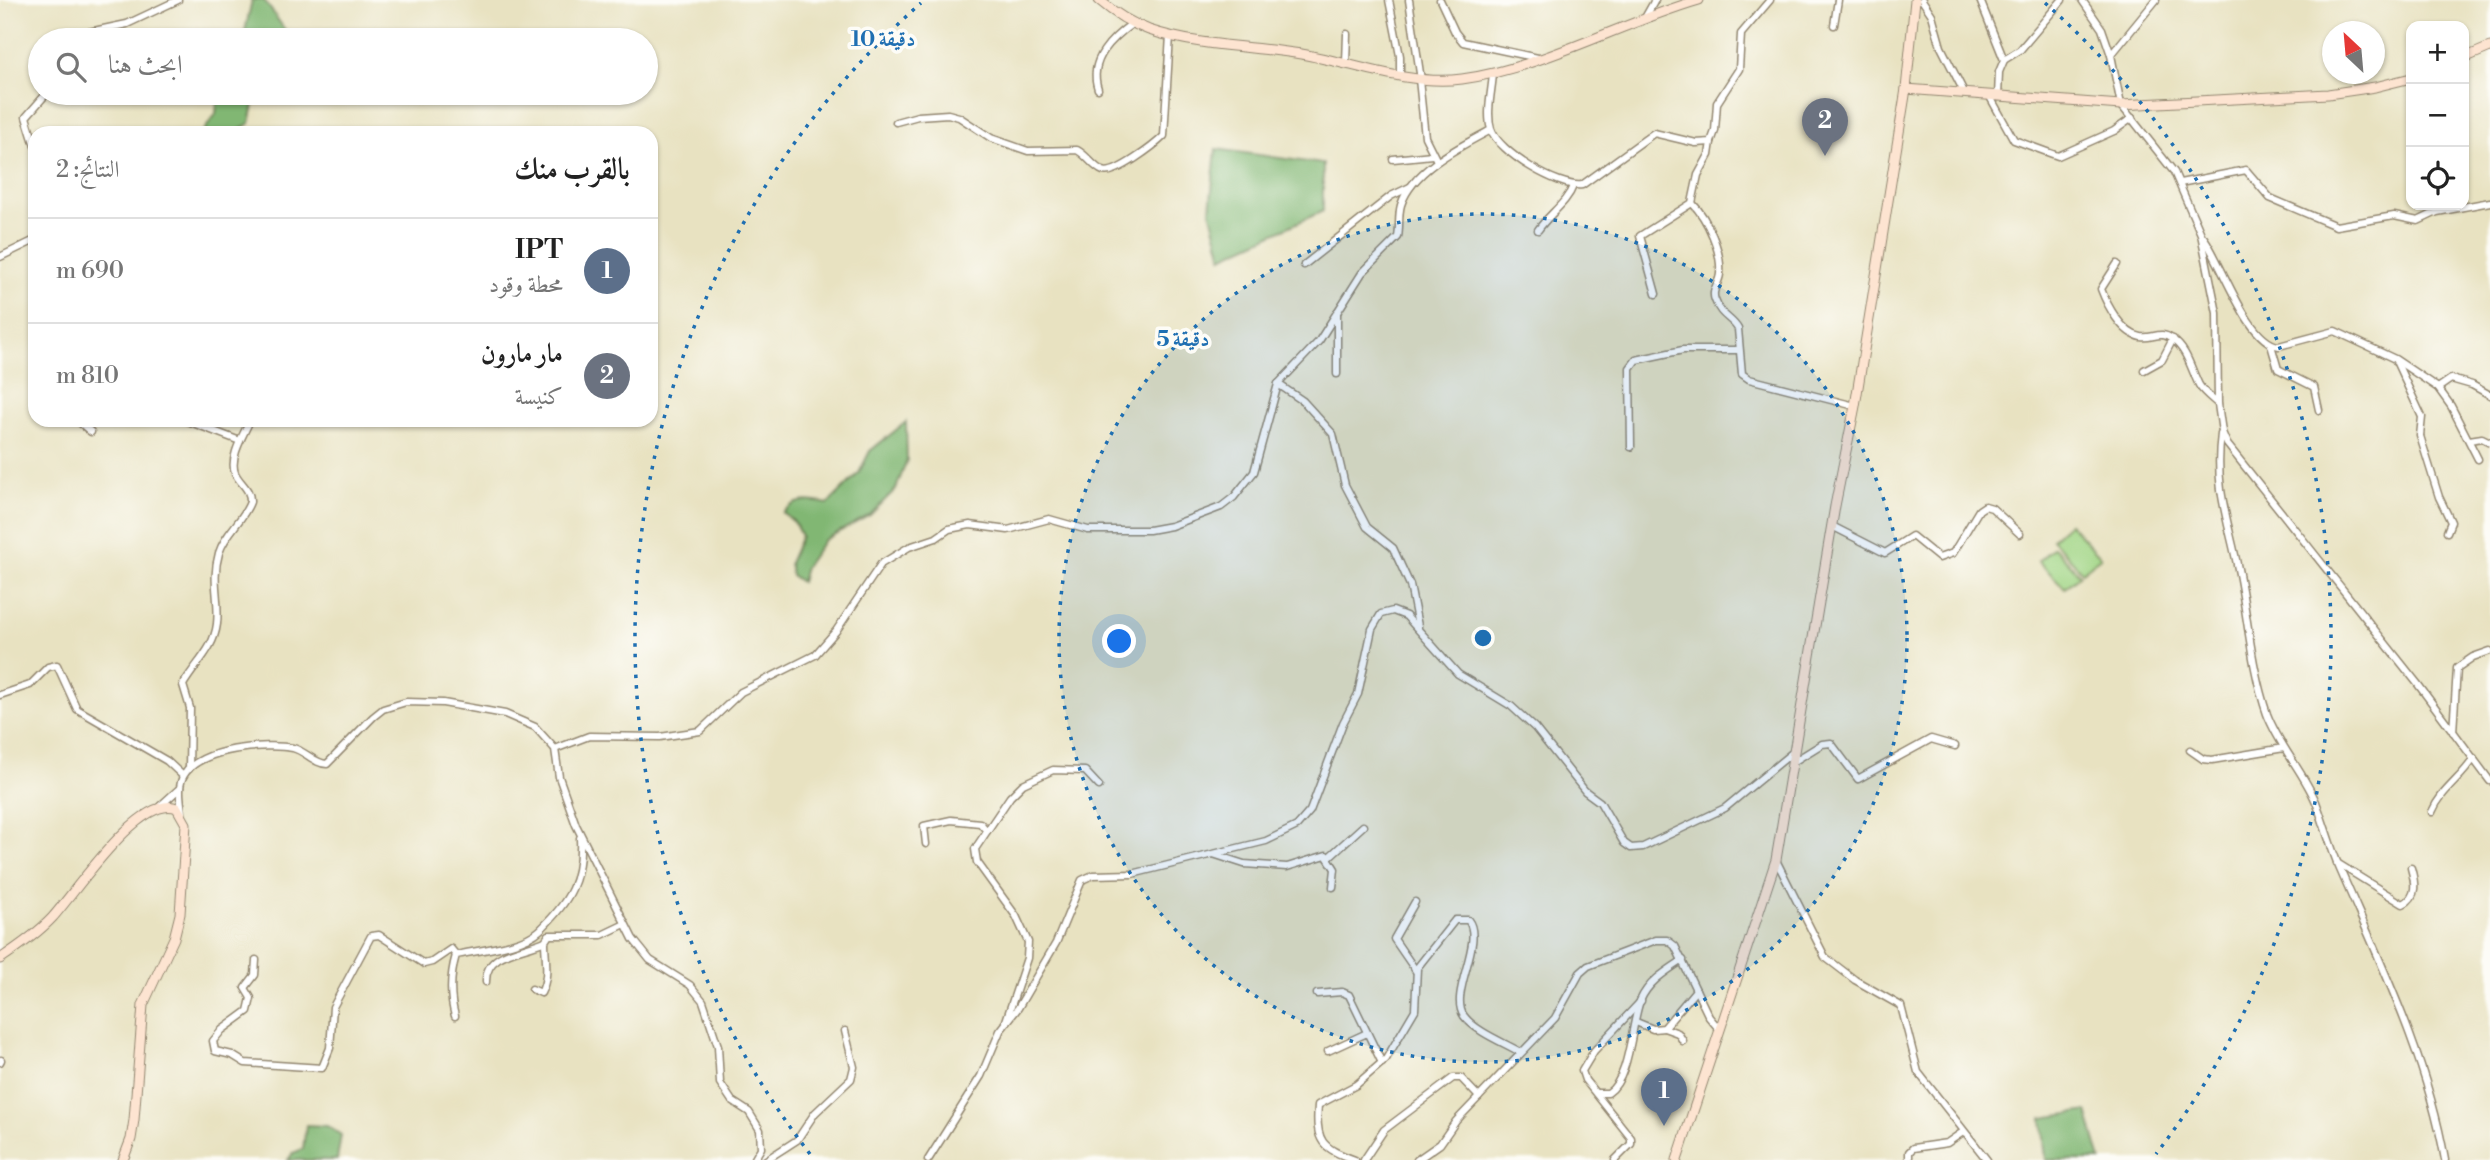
<!DOCTYPE html>
<html lang="ar">
<meta charset="utf-8">
<style>
body{margin:0;font-family:"Libre Bodoni",Amiri,serif;background:#f2f2f2;color:#222;direction:rtl}
.controls{position:absolute;right:21px;top:21px;display:grid;overflow:hidden;border-radius:14px;box-shadow:0 2px 5px #0004}
.controls button{width:63px;height:63px;display:grid;place-items:center;padding:0;border:0;border-bottom:2px solid #e0e0e0;background:#fff;color:#222;font:35px sans-serif}
.compass{position:absolute;left:2322px;top:21px;width:63px;height:63px;border-radius:50%;background:#fff;box-shadow:0 2px 5px #0004;rotate:334deg}
.you{position:absolute;left:1120px;top:642px;width:24px;height:24px;margin:-18px;border:5px solid #fff;border-radius:50%;background:#1a73e8;box-shadow:0 0 0 10px #1a73e833}
.badge{display:grid;place-items:center;width:46px;height:46px;border-radius:50%;background:#7c3aed;color:#fff;font-size:23px;font-weight:700}
.pin{position:absolute;translate:-50% -58px;filter:drop-shadow(0 2px 4px #0008)}
.pin::after{content:'';position:absolute;top:37px;width:24px;height:21px;background:inherit;clip-path:polygon(0 0,100% 0,50% 100%)}
.list{margin:0;padding:0;list-style:none}
h2{display:flex;justify-content:space-between;align-items:center;height:91px;margin:0;padding:0 28px;font-size:30px}
h2 small{font-size:23px;font-weight:400;color:#767676}
.list li{display:grid;grid-template-columns:46px 1fr auto;gap:21px;align-items:center;box-sizing:border-box;height:105px;padding:0 28px;border-top:2px solid #e0e0e0}
.list b{display:block;font-size:26px;white-space:nowrap}
.list p{margin:0;font-size:23px;white-space:nowrap;color:#767676}
.list em{font-size:23px;font-style:normal;color:#767676}
.icon{flex:none;width:38px;height:38px;fill:none;stroke:currentColor;stroke-width:2;stroke-linecap:round;stroke-linejoin:round}
.map{position:relative;flex:none;width:2490px;height:1160px;overflow:hidden;direction:ltr}
.search{position:absolute;background:#fff;box-shadow:0 2px 5px #0004;left:28px;top:28px;width:630px;height:77px;display:flex;align-items:center;gap:18px;box-sizing:border-box;padding:0 24px;border-radius:38px;color:#767676;font-size:26px}
.panel{position:absolute;background:#fff;box-shadow:0 2px 5px #0004;left:28px;top:126px;width:630px;height:301px;border-radius:21px;direction:rtl}
.map>svg:first-child{display:block}
.green{fill:#a2d686;stroke:#6e8052;stroke-width:2}
.forest{fill:#81b773;stroke:#5e7048;stroke-width:2}
.lines{fill:none;stroke-linecap:round;stroke-linejoin:round}
.street-casing{stroke:#928670;stroke-width:9}
.secondary-casing{stroke:#928670;stroke-width:11}
.street{stroke:#fff;stroke-width:6}
.secondary{stroke:#fde4d1;stroke-width:9}
.ring{fill:none;stroke:#1f6fb2;stroke-width:3.5;stroke-dasharray:3.5 7}
.centre{fill:#1f6fb2;stroke:#fdfcf7;stroke-width:3.5}
.ring-label{font-size:21px;text-anchor:middle;font-weight:bold;fill:#1f6fb2;stroke:#fdfcf7;stroke-width:7;stroke-linejoin:round;paint-order:stroke}
</style>
<div class="map">
<svg width="2490" height="1160" viewBox="0 0 2490 1160">
<rect width="100%" height="100%" fill="#fdfcf7"/>
<filter id="ink" filterUnits="userSpaceOnUse"><feTurbulence type="fractalNoise" baseFrequency=".0143" numOctaves="2"/><feDisplacementMap in="SourceGraphic" scale="14" xChannelSelector="R" yChannelSelector="G"/><feConvolveMatrix kernelMatrix="1 2 1 2 8 2 1 2 1" color-interpolation-filters="sRGB"/></filter>
<filter id="wash" filterUnits="userSpaceOnUse"><feTurbulence type="fractalNoise" baseFrequency=".00686" numOctaves="4" result="noise"/><feDisplacementMap in="SourceGraphic" scale="28" xChannelSelector="R" yChannelSelector="G"/><feGaussianBlur stdDeviation="1.57" result="paint"/><feColorMatrix in="noise" values="0 0 0 0 0 0 0 0 0 0 0 0 0 0 0 0 0 1.4 0 .05"/><feComposite in="paint" operator="in"/></filter>
<g filter="url(#wash)">
<rect width="100%" height="100%" fill="#e8e2c1"/>
<g class="green">
<path d="M2069,523L2101,557L2082,572L2052,539Z"/>
<path d="M2054,547L2080,575L2065,588L2038,561Z"/>
</g>
<g class="forest">
<path d="M252,0H264L292,40H243Z"/>
<path d="M218,93H264L256,96L250,123L235,133H202L216,114Z"/>
<path d="M1216,149L1323,164V211L1222,257L1210,210Z"/>
<path d="M906,422L907,460L896,489L870,515L824,540L805,567L801,582L791,575L789,563L801,536L794,522L783,513C796,498 810,500 828,504L859,473L870,451Z"/>
<path d="M2087,1111L2101,1160H2046L2042,1118Z"/>
<path d="M306,1125L327,1126L341,1135L337,1160H288L293,1153L303,1149Z"/>
</g>
</g>
<g filter="url(#ink)">
<g class="lines">
<g class="street-casing">
<g id="street">
<path d="M1389,0L1400,56V75"/>
<path d="M1409,0L1421,80"/>
<path d="M1440,0L1455,32L1463,42L1538,58"/>
<path d="M1922,0L1932,15L1941,47L1964,92"/>
<path d="M1980,0L2004,60"/>
<path d="M2082,0L2102,29L2111,55"/>
<path d="M2156,0L2111,55L2121,105L2174,172L2201,234L2217,313L2218,404L2222,432L2227,444L2417,683L2490,781"/>
<path d="M1646,16L1655,0"/>
<path d="M1834,25L1838,0"/>
<path d="M80,40L89,32L127,24L178,0"/>
<path d="M1346,63L1347,34"/>
<path d="M1493,74C1492,90 1486,113 1491,129C1498,152 1559,188 1582,185L1654,133L1696,143L1711,142L1715,131L1717,103L1739,69L1741,34L1770,0"/>
<path d="M1419,79L1425,137L1437,161"/>
<path d="M1098,89C1088,60 1112,38 1133,23"/>
<path d="M1989,95L2014,140L2058,156L2114,131L2132,118"/>
<path d="M1998,97L1999,72L2004,60L2020,50L2062,0"/>
<path d="M896,122L918,116L948,114L959,117L991,138L1028,151L1077,150C1087,155 1093,167 1103,171C1115,176 1155,145 1164,136L1170,35"/>
<path d="M35,146L26,117L47,93"/>
<path d="M1393,159L1432,155"/>
<path d="M2180,183L2246,170L2270,198L2336,226L2394,216L2418,221L2437,212L2490,202"/>
<path d="M1692,203C1708,219 1722,252 1720,274C1719,284 1711,290 1715,300C1721,317 1731,317 1738,329L1742,374L1749,379L1855,406"/>
<path d="M1538,230C1549,214 1567,203 1573,186"/>
<path d="M2204,238C2222,263 2247,342 2279,346L2335,331L2395,359L2438,388L2451,406L2478,459"/>
<path d="M0,257L35,240"/>
<path d="M2117,264L2101,289C2107,305 2122,334 2141,337C2153,339 2160,330 2172,339C2187,349 2191,369 2199,385C2203,392 2211,398 2218,404"/>
<path d="M1304,265L1391,196L1410,187"/>
<path d="M1656,294L1640,236L1692,203L1698,175L1709,155L1711,142"/>
<path d="M1337,312V374"/>
<path d="M2271,345L2278,369L2314,387L2319,410"/>
<path d="M2396,361L2422,417L2420,436L2439,497L2451,522L2447,532"/>
<path d="M2144,370L2162,360L2173,339"/>
<path d="M1278,384L1303,401L1333,434L1345,485L1367,527L1393,548L1410,585L1418,626"/>
<path d="M2438,388L2451,379L2472,385L2490,395"/>
<path d="M77,420L91,432"/>
<path d="M185,420L240,441"/>
<path d="M2221,434C2214,487 2228,519 2238,569C2248,617 2251,668 2267,714C2279,746 2303,771 2316,802C2324,823 2330,846 2339,867C2380,962 2427,1057 2445,1160"/>
<path d="M2469,440L2482,438L2490,442"/>
<path d="M1631,447L1630,368L1636,360L1683,350H1739"/>
<path d="M1832,526L1885,553L1912,536L1939,558L1953,553L1979,510L1985,506L1992,508L2020,534"/>
<path d="M0,695L30,685L48,667L57,665L77,709L167,761L183,776"/>
<path d="M2453,732L2457,668L2473,657L2490,651"/>
<path d="M555,749L589,736L660,737L700,731L741,692L815,655L836,631L881,564L909,547L936,538L949,529L970,525L1008,530L1049,519L1088,530H1149L1171,526L1221,507L1234,497L1254,472L1278,384L1319,341L1362,273L1398,237C1400,227 1398,215 1401,205C1412,170 1461,146 1491,130"/>
<path d="M2190,750L2203,759L2212,760L2284,748"/>
<path d="M1793,762L1822,744L1831,743L1858,779L1931,739L1955,746"/>
<path d="M189,769L190,708L183,685C195,664 214,649 217,624C220,599 211,581 219,553C225,533 243,521 250,502C251,489 240,484 235,473C229,457 244,434 250,420"/>
<path d="M160,806L180,788"/>
<path d="M2432,812C2441,790 2461,779 2474,758"/>
<path d="M182,813C181,801 177,786 184,775C200,748 266,743 293,748C305,751 315,764 327,764L373,717L383,709L406,702L443,703L505,714L535,727L555,749L559,777L576,825L633,939L650,960L690,985L703,1001L718,1046L720,1083L732,1101L749,1112L760,1130L761,1148L754,1160"/>
<path d="M926,844L924,826L951,820L980,823L987,831"/>
<path d="M1213,854L1244,864L1287,867L1326,855L1335,869L1333,887"/>
<path d="M1329,857L1363,826"/>
<path d="M1776,860L1825,957L1855,980L1901,1006L1918,1072L1987,1160"/>
<path d="M2337,863L2403,904C2418,897 2415,882 2411,868"/>
<path d="M1415,902L1394,939L1416,971"/>
<path d="M256,960L255,975L245,988L251,998L248,1011L222,1030L213,1041L215,1051L232,1055L245,1063L322,1068L330,1048L333,1007L371,936L379,935L424,964L432,962L451,949L456,955"/>
<path d="M486,982C485,951 524,951 545,941"/>
<path d="M532,989L541,993C550,975 545,960 545,941L549,935H602L625,924"/>
<path d="M1317,994L1342,992L1349,995L1382,1063"/>
<path d="M455,1016C449,995 450,976 456,955C479,950 523,946 540,930C570,901 582,880 580,838"/>
<path d="M1006,1021L1027,958L1028,942L1016,916L977,862L975,849L1010,797L1023,784L1053,770L1085,771L1099,786"/>
<path d="M1636,1022L1653,1029L1664,1028L1696,990"/>
<path d="M1664,1028L1678,1033L1683,1041"/>
<path d="M1328,1051L1367,1033"/>
<path d="M0,1062L1,1060"/>
<path d="M1596,1093H1608C1630,1079 1631,1025 1640,1001C1648,982 1666,971 1683,960"/>
<path d="M766,1160L797,1140L815,1113L851,1079L854,1067L845,1031"/>
<path d="M928,1160L981,1076L1000,1031L1018,1008L1056,943L1082,880L1093,875L1132,874L1266,841L1297,826L1310,811L1343,723L1358,694L1372,629L1381,614L1393,611L1406,616L1458,674L1511,706L1535,728L1585,791L1600,802L1624,843L1631,848L1643,847L1725,808L1793,752"/>
<path d="M1355,1160C1322,1148 1315,1142 1318,1105L1356,1085L1386,1059L1415,1010L1417,968L1455,920H1468C1485,941 1448,995 1464,1016C1476,1032 1503,1042 1520,1052"/>
<path d="M1364,1160L1384,1130L1453,1078H1461L1479,1097"/>
<path d="M1417,1160L1440,1144L1456,1121L1555,1018L1580,973L1588,966L1656,940H1667L1675,946L1709,1017L1720,1030"/>
<path d="M1615,1160L1631,1144V1138L1585,1080L1582,1071L1594,1051L1641,1001"/>
<path d="M1909,1160V1152L1913,1148L1947,1143L1963,1132"/>
</g>
</g>
<g class="secondary-casing">
<g id="secondary">
<path d="M1099,0C1113,12 1130,23 1149,30C1196,46 1251,46 1301,54C1354,63 1409,86 1462,79C1539,69 1623,22 1699,0"/>
<path d="M2464,58L2490,47"/>
<path d="M1906,89L2121,105L2328,94L2375,87L2411,78"/>
<path d="M0,959C18,947 37,934 52,918C75,893 140,793 177,808L186,824L180,914L174,938L143,1005L134,1120L131,1139L123,1160"/>
<path d="M1677,1160L1776,860L1835,506L1855,406L1906,89L1915,0"/>
</g>
</g>
<use href="#street" class="street"/>
<use href="#secondary" class="secondary"/>
</g>
</g>
<circle cx="1483" cy="638" r="424" fill="#1f6fb2" fill-opacity=".12"/>
<g class="ring">
<circle cx="1483" cy="638" r="424"/>
<path d="M810 1154A848 848 0 0 1 921 3M2045 3A848 848 0 0 1 2156 1154"/>
</g>
<circle cx="1483" cy="638" r="10" class="centre"/>
<g class="ring-label">
<text x="883" y="46">10 دقيقة</text>
<text x="1183" y="346">5 دقيقة</text>
</g>
</svg>
<div class="controls">
<button>+</button>
<button>−</button>
<button><svg class="icon" aria-label="locate" viewBox="0 0 24 24"><circle cx="12" cy="12" r="6"/><path d="M12 2v4M12 18v4M2 12h4M18 12h4"/></svg></button>
</div>
<svg class="compass" viewBox="-18 -18 36 36"><path d="M0-13l5 13h-10z" fill="#e53935"/><path d="M0 13l5-13h-10z" fill="#767676"/></svg>
<div class="you"></div>
<div class="pin badge" style="left:1664px;top:1126px;background:#5c6f8a">1</div>
<div class="pin badge" style="left:1825px;top:156px;background:#6b7280">2</div>
<div class="search"><svg class="icon" aria-label="search" viewBox="0 0 24 24"><circle cx="10" cy="10" r="6"/><path d="M15 15l6 6"/></svg>ابحث هنا</div>
<section class="panel">
<h2>بالقرب منك<small>النتائج: 2</small></h2>
<ul class="list">
<li><span class="badge" style="background:#5c6f8a">1</span><div><b>IPT</b><p>محطة وقود</p></div><em>690 m</em></li>
<li><span class="badge" style="background:#6b7280">2</span><div><b>مار مارون</b><p>كنيسة</p></div><em>810 m</em></li>
</ul>
</section>
</div>
